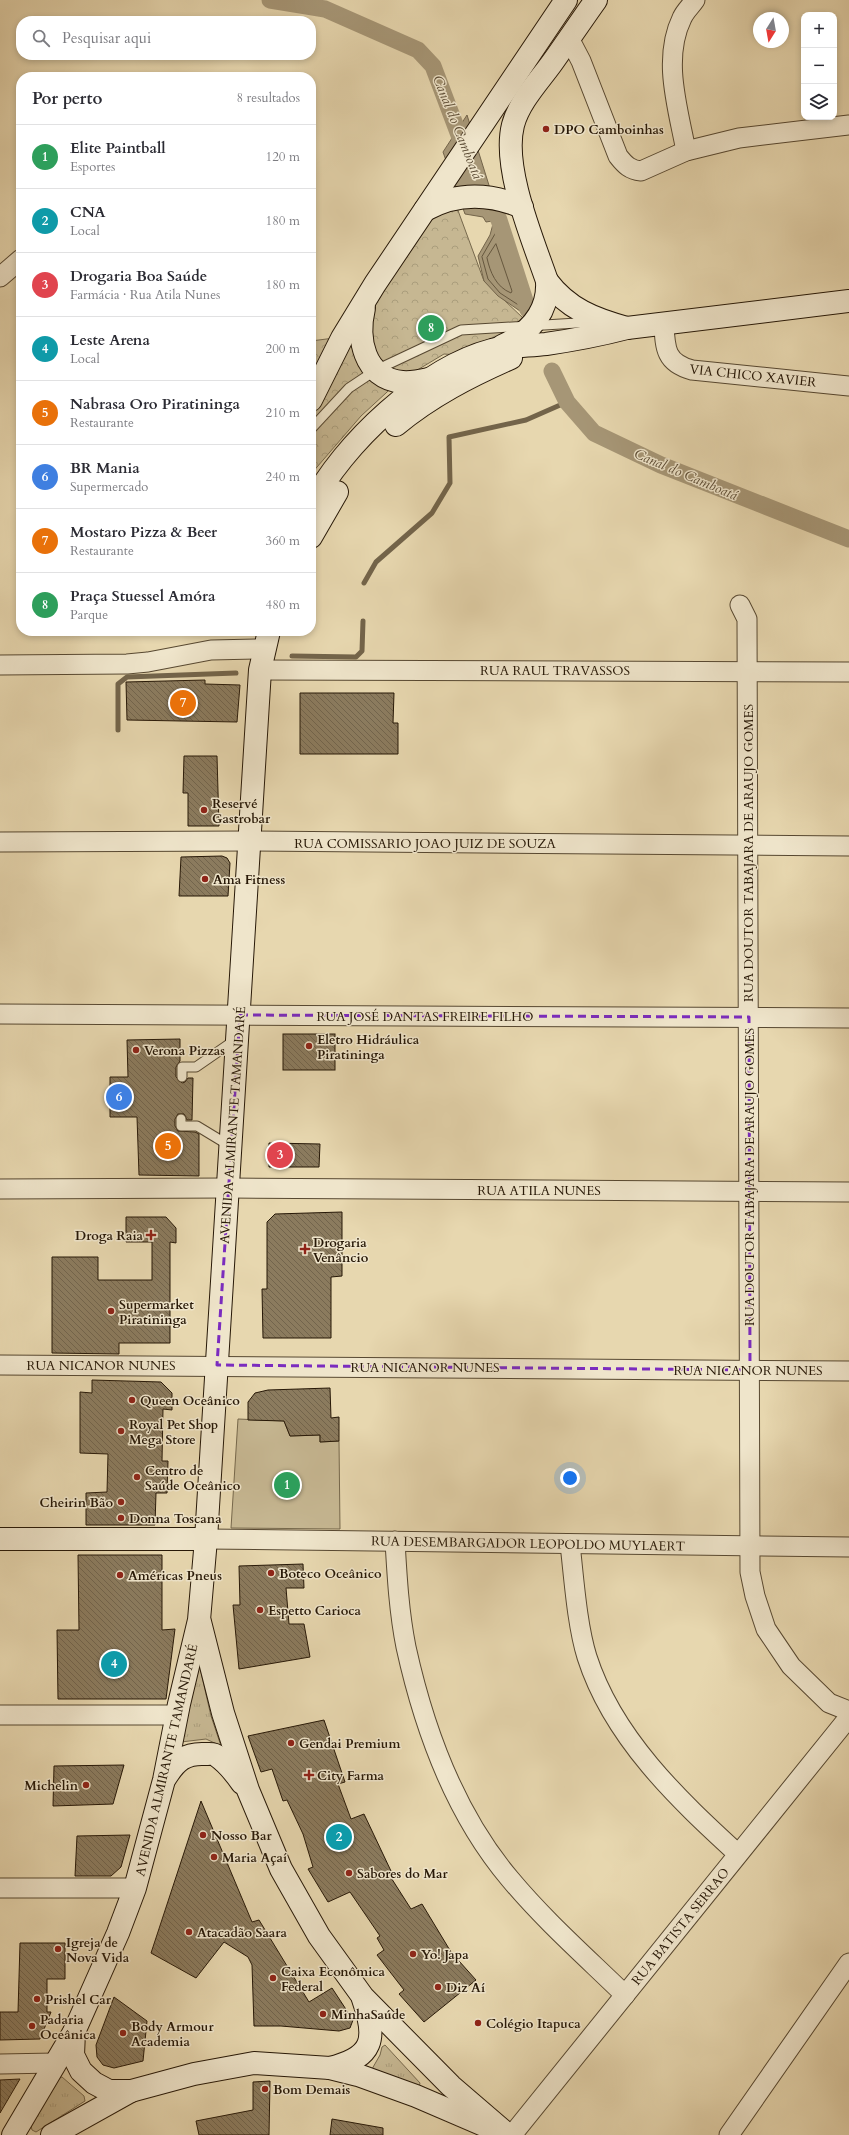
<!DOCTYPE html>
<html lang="pt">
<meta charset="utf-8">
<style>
body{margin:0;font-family:Cardo,serif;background:#f2f2f3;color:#2b2b33}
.controls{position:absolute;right:12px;top:12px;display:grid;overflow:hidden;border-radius:8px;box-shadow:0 2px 6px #0003}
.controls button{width:36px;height:36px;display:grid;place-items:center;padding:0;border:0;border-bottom:1px solid #e1e1e2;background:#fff;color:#2b2b33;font:20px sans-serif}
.compass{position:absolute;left:753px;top:12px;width:36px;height:36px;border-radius:50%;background:#fff;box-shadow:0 2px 6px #0003;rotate:191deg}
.you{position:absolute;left:570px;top:1478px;width:14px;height:14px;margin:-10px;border:3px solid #fff;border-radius:50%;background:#1a73e8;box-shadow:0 0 0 6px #1a73e833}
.badge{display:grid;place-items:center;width:26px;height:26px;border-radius:50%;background:#0f766e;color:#fff;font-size:13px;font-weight:700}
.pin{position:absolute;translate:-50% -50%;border:2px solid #fff;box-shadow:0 1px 4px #0006}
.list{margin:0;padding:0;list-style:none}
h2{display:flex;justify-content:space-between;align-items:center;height:52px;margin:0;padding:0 16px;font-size:17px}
h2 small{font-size:13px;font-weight:400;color:#7c7c81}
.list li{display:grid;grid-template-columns:26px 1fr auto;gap:12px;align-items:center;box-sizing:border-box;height:64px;padding:0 16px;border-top:1px solid #e1e1e2}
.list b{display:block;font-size:15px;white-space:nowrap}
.list p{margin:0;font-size:13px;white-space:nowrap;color:#7c7c81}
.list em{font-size:13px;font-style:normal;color:#7c7c81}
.icon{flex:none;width:22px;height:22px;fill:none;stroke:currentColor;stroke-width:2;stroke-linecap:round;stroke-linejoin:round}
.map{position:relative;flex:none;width:849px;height:2135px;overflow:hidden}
.search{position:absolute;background:#fff;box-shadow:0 2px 6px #0003;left:16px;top:16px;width:300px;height:44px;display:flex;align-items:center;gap:10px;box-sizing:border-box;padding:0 14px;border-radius:16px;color:#7c7c81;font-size:15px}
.panel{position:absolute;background:#fff;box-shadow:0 2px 6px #0003;left:16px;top:72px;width:300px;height:564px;border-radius:16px}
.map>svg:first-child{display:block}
.grass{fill:url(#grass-tufts);stroke:#76684c}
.park{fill:url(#park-crowns);stroke:#76684c}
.pitch{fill:#c6b792;stroke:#76684c}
.water{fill:#a69676;stroke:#73644a}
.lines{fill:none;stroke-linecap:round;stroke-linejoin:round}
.shore{stroke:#66573e;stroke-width:1}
.stream{stroke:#73644a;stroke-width:5}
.canal{stroke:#a69676;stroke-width:17}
.building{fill:url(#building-back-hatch);stroke:#271807}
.lane-casing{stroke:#574831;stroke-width:11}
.street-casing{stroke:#574831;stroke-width:21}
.secondary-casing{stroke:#271807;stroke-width:24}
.lane{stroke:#efe5cb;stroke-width:9}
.street{stroke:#efe5cb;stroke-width:19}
.secondary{stroke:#efe5cb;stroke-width:22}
.marked{fill:none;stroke:#7b2cbf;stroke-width:3;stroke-dasharray:8 5;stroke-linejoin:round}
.poi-dot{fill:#8f2418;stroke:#efe5cb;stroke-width:1.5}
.labels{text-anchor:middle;stroke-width:3;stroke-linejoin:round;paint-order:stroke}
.poi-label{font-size:13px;font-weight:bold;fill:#271807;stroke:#efe5cb;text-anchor:start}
.street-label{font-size:13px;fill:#271807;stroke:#efe5cb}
.water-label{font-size:14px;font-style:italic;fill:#5a4a33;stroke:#efe5cb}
</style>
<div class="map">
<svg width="849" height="2135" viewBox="0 0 849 2135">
<defs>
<pattern id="grass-tufts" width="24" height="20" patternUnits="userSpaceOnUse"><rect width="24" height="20" fill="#c6b792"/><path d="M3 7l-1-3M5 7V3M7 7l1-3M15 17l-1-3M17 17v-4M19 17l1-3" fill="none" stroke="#aa9d7c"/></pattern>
<pattern id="park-crowns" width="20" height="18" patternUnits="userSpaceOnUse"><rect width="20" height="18" fill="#c6b792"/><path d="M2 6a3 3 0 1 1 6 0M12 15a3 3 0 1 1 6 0" fill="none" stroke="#aa9d7c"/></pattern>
<pattern id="building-back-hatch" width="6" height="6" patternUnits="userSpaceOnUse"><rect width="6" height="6" fill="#8b7b5e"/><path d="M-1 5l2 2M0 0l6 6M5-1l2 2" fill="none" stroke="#72644c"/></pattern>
</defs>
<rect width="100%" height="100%" fill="#e7d7af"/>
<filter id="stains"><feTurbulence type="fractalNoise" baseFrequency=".005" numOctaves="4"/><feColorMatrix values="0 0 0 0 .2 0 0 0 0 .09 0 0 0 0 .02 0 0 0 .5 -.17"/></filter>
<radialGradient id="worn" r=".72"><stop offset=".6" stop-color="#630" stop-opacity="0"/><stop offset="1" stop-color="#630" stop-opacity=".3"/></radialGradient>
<g class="grass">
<path d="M197,1655L211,1716L221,1746L206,1739L181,1742Z"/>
<path d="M385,2045L420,2083L419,2087L372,2069L380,2055L382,2047Z"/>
<path d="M62,2077L84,2096L85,2101L36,2132L32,2130L31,2126L57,2078Z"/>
</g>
<path class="park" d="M446,178L484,281L523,318L522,322L505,335L458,355L444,354L399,381L361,416L311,474V341L342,337Z"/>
<path class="pitch" d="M238,1419L284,1421L290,1436L320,1435V1442L339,1441L340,1529L231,1528Z"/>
<path class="water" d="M467,115L528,310L520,311L498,296L484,281L478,256L490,235L493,224L492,221L486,222L483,217L465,214L443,152Z"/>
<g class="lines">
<g class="shore">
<path d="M497,231L522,303L520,306L500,293L488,279L482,257Z"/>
<path d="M496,244L512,291L511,293C496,287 490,272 487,258Z"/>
</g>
<g class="stream">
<path d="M364,583L376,562L432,513L450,483L449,437L526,420L567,402"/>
<path d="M292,656L356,657L362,651L363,621"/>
<path d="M118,730V684L127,677L236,673"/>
</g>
<g class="canal">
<path d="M270,0L325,9L418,50L433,66L465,151"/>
<path d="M489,199L499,220L528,310"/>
<path d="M552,371L567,402L594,433L661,465L849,539"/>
</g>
</g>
<g class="building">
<path d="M205,680V684L240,685L237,722L127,720L126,682Z"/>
<path d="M300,693H394L393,723H398V754H300Z"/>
<path d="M184,756H217L219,826H188V793H183Z"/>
<path d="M222,856L227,858L230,863L228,896H179L181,857Z"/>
<rect x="283" y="1034" width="52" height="36"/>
<path d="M180,1039V1061L176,1067V1077L182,1083L185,1082L188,1078H193L192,1120H187L184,1114H178L175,1119V1126L178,1131L195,1132L199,1134V1176L139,1175L137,1117H110V1077H128L127,1040Z"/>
<path d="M269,1143L320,1144L319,1167H269Z"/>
<path d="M342,1212V1276L331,1277V1338H263L262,1289H267V1222L275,1214Z"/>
<path d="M126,1217H166L176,1228V1243L170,1242V1343H119V1354L52,1353V1257H98V1280H152V1242H126Z"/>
<path d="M92,1380L161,1382L172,1393V1410L163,1409L162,1461H168L167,1493H156L155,1525H86V1493L107,1492L108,1454L80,1453V1392L92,1393Z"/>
<path d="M330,1388L331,1418L339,1417V1441L320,1442V1435L290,1436L284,1421L248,1420V1402L255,1393L268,1390Z"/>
<path d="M78,1555H162V1630L175,1629L166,1699H58L57,1630H79Z"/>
<path d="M303,1564L304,1588H286L289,1624H304L310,1657L239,1669L233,1605H240L239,1566Z"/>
<path d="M324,1720L345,1782L338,1784L351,1819L364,1814L391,1871L388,1873L411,1909L422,1904L451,1952L476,1980L424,2022L399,1994L404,1990L377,1955L384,1950L377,1938L380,1936L350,1892L328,1902L308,1869L313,1867L303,1834L287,1800L283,1801L272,1769L261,1772L248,1736Z"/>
<path d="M124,1765L113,1804L53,1806L54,1766Z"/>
<path d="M201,1801L252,1922L259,1920L309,2002L332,1988L353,2020L350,2028L339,2031L281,2026H254L252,1965L248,1957L224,1942L196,1978L151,1953Z"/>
<path d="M130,1835L121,1867L111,1876H75L77,1836Z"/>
<path d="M20,1943H65V1979H47V2012H51L40,2039L0,2040V2012H18Z"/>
<path d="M114,1997L147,2021L143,2061L114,2068L103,2065L97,2057L96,2045Z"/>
<path d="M20,2079L0,2113V2080Z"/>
<path d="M270,2081L269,2135H199L196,2121L253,2110V2082Z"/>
<path d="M332,2119L383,2128V2135H330Z"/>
</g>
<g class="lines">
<g class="lane-casing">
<g id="lane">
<path d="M311,429L349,388L376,370L461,330L593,322"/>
<path d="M182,1077V1067H196L235,1040"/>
<path d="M181,1119V1126H197L230,1146"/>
</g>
</g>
<g class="street-casing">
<g id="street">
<path d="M569,38L581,61L618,156C625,165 630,170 641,171L686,151L739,138L849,125"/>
<path d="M686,151C678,108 662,59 682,18C685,11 691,6 695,0"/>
<path d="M0,277L21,259"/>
<path d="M664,325C665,349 666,363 692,370L849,386"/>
<path d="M740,605L747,619L750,1572L755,1596L766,1629L791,1666L829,1703L849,1711"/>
<path d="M0,665L127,664L148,662L211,650L260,649"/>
<path d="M260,670L849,672"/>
<path d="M0,842L249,841L849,846"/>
<path d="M0,1014L849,1018"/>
<path d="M0,1189L228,1188L849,1192"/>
<path d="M0,1365L849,1371"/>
<path d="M206,1539L849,1547"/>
<path d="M395,1541C397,1576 399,1612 406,1647C424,1729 455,1814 510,1879C545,1921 586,1957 625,1995"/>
<path d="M570,1544C574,1579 577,1625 587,1657C613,1738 678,1799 738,1854"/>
<path d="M0,1715H177"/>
<path d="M0,1888H135"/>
<path d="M0,2064L55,2063"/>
<path d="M512,2135L849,1717"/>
<path d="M729,2135L849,1963"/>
</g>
</g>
<g class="secondary-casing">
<g id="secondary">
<path d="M425,210C457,192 489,193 522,207"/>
<path d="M547,281C568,309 594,319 627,328"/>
<path d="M364,308C357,338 363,378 402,382C411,383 420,381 429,379"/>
<path d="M502,346C529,333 549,313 547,281C533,240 502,168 513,125C519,102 539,81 552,63C567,42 581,21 596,0"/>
<path d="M311,400L342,338L375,284L566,0"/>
<path d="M396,425C431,396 470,376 511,358"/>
<path d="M311,506C342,444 424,368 492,350C509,346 529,346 546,344C574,340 600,335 627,328L849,301"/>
<path d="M311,537L337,492"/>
<path d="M0,1539H206"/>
<path d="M200,1622L223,1713L248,1790L281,1869L319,1936L363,1997L451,2086L508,2135"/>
<path d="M166,1777C176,1761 185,1753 205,1754C209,1754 214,1753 217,1756C227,1763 235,1773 242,1783"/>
<path d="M74,2032L73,2055L81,2071L94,2083L109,2091H131"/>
<path d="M330,2068C374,2057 377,2039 363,1999"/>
<path d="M13,2135L74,2032L118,1933L135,1888L164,1780L179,1704L199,1620L206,1539L260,670L269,631"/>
<path d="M52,2135L131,2091L194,2074L254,2063L330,2068L358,2075L416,2096L486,2126"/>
</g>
</g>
<use href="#lane" class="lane"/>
<use href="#street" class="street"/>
<use href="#secondary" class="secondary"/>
</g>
<path class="marked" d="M240,1015L749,1017L750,1370L217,1365Z"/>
<g class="poi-dot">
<circle cx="546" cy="129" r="4"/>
<circle cx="204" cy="810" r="4"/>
<circle cx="205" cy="879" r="4"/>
<circle cx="309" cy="1046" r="4"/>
<circle cx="136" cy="1050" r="4"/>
<path d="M149 1229h4v4h4v4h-4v4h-4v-4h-4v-4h4z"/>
<path d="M303 1243h4v4h4v4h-4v4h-4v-4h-4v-4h4z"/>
<circle cx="111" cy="1311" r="4"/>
<circle cx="132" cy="1400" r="4"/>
<circle cx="121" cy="1431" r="4"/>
<circle cx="137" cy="1477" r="4"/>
<circle cx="121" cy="1502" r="4"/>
<circle cx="121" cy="1518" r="4"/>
<circle cx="271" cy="1573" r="4"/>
<circle cx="120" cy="1575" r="4"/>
<circle cx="260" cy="1610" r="4"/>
<circle cx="291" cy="1743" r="4"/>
<path d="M307 1769h4v4h4v4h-4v4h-4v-4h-4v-4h4z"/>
<circle cx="86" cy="1785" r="4"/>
<circle cx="203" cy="1835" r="4"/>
<circle cx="214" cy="1857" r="4"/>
<circle cx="349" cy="1873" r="4"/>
<circle cx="189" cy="1932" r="4"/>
<circle cx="58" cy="1949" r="4"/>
<circle cx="413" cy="1954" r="4"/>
<circle cx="273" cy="1978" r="4"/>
<circle cx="438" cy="1987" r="4"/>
<circle cx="37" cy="1999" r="4"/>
<circle cx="323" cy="2014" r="4"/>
<circle cx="478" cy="2023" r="4"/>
<circle cx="32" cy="2026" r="4"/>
<circle cx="123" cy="2033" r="4"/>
<circle cx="265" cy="2089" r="4"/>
</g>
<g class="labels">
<g class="poi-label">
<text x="554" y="134">DPO Camboinhas</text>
<text x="212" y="808">Reservé<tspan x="212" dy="15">Gastrobar</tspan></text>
<text x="213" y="884">Ama Fitness</text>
<text x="317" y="1044">Eletro Hidráulica<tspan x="317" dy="15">Piratininga</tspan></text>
<text x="144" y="1055">Verona Pizzas</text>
<text x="143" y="1240" text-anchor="end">Droga Raia</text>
<text x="313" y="1247">Drogaria<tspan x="313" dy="15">Venâncio</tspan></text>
<text x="119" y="1309">Supermarket<tspan x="119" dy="15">Piratininga</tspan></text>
<text x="140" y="1405">Queen Oceânico</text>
<text x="129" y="1429">Royal Pet Shop<tspan x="129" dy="15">Mega Store</tspan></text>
<text x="145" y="1475">Centro de<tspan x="145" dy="15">Saúde Oceânico</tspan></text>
<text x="113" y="1507" text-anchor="end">Cheirin Bão</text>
<text x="129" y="1523">Donna Toscana</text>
<text x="279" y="1578">Boteco Oceânico</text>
<text x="128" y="1580">Américas Pneus</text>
<text x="268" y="1615">Espetto Carioca</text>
<text x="299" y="1748">Gendai Premium</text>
<text x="317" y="1780">City Farma</text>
<text x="78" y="1790" text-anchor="end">Michelin</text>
<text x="211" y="1840">Nosso Bar</text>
<text x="222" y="1862">Maria Açaí</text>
<text x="357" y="1878">Sabores do Mar</text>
<text x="197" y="1937">Atacadão Saara</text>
<text x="66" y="1947">Igreja de<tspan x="66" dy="15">Nova Vida</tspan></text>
<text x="421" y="1959">Yo! Japa</text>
<text x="281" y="1976">Caixa Econômica<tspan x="281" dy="15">Federal</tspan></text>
<text x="446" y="1992">Diz Aí</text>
<text x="45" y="2004">Prishel Car</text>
<text x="331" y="2019">MinhaSaúde</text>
<text x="40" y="2024">Padaria<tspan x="40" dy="15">Oceânica</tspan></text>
<text x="486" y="2028">Colégio Itapuca</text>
<text x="131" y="2031">Body Armour<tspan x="131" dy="15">Academia</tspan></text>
<text x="273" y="2094">Bom Demais</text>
</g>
<g class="street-label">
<text transform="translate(753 375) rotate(6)" y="5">VIA CHICO XAVIER</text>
<text x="555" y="675">RUA RAUL TRAVASSOS</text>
<text x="425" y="848">RUA COMISSARIO JOAO JUIZ DE SOUZA</text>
<text transform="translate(748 853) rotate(-90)" y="5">RUA DOUTOR TABAJARA DE ARAUJO GOMES</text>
<text x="425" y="1021">RUA JOSÉ DANTAS FREIRE FILHO</text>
<text transform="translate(232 1125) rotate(-86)" y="5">AVENIDA ALMIRANTE TAMANDARÉ</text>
<text transform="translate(749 1177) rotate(-90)" y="5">RUA DOUTOR TABAJARA DE ARAUJO GOMES</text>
<text x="539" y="1195">RUA ATILA NUNES</text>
<text x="101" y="1370">RUA NICANOR NUNES</text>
<text x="425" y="1372">RUA NICANOR NUNES</text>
<text x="748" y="1375">RUA NICANOR NUNES</text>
<text transform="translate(528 1543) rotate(1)" y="5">RUA DESEMBARGADOR LEOPOLDO MUYLAERT</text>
<text transform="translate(166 1760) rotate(-77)" y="5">AVENIDA ALMIRANTE TAMANDARÉ</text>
<text transform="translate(680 1926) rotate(-51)" y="5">RUA BATISTA SERRAO</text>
</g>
<g class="water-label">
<text transform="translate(458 127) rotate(68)" y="5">Canal do Camboatá</text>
<text transform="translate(686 474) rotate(23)" y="5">Canal do Camboatá</text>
</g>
</g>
<rect width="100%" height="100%" filter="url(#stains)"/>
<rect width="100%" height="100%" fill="url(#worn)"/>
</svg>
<div class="controls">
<button>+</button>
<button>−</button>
<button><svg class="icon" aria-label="layers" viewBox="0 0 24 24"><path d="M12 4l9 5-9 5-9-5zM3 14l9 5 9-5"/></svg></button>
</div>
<svg class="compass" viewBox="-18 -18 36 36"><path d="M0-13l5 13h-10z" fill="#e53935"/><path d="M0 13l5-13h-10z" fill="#7c7c81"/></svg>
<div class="you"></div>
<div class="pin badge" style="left:287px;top:1485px;background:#2e9e5b">1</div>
<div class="pin badge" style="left:339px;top:1837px;background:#0f9aa8">2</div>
<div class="pin badge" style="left:280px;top:1155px;background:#e0444e">3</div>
<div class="pin badge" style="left:114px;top:1664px;background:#0f9aa8">4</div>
<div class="pin badge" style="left:168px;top:1146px;background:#e8710a">5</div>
<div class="pin badge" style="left:119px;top:1097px;background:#3f7fe0">6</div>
<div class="pin badge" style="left:183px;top:703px;background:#e8710a">7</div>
<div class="pin badge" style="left:431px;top:328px;background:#2e9e5b">8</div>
<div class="search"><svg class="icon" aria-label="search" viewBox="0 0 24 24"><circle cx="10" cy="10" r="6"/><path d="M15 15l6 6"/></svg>Pesquisar aqui</div>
<section class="panel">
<h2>Por perto<small>8 resultados</small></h2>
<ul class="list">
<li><span class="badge" style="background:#2e9e5b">1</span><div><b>Elite Paintball</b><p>Esportes</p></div><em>120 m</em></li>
<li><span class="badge" style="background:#0f9aa8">2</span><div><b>CNA</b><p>Local</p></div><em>180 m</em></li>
<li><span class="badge" style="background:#e0444e">3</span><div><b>Drogaria Boa Saúde</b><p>Farmácia · Rua Atila Nunes</p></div><em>180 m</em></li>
<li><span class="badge" style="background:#0f9aa8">4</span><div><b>Leste Arena</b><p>Local</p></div><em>200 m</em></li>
<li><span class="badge" style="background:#e8710a">5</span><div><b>Nabrasa Oro Piratininga</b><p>Restaurante</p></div><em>210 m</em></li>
<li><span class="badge" style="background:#3f7fe0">6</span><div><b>BR Mania</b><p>Supermercado</p></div><em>240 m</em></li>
<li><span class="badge" style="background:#e8710a">7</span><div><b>Mostaro Pizza &amp; Beer</b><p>Restaurante</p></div><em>360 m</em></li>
<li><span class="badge" style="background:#2e9e5b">8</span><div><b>Praça Stuessel Amóra</b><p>Parque</p></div><em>480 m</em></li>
</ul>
</section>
</div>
